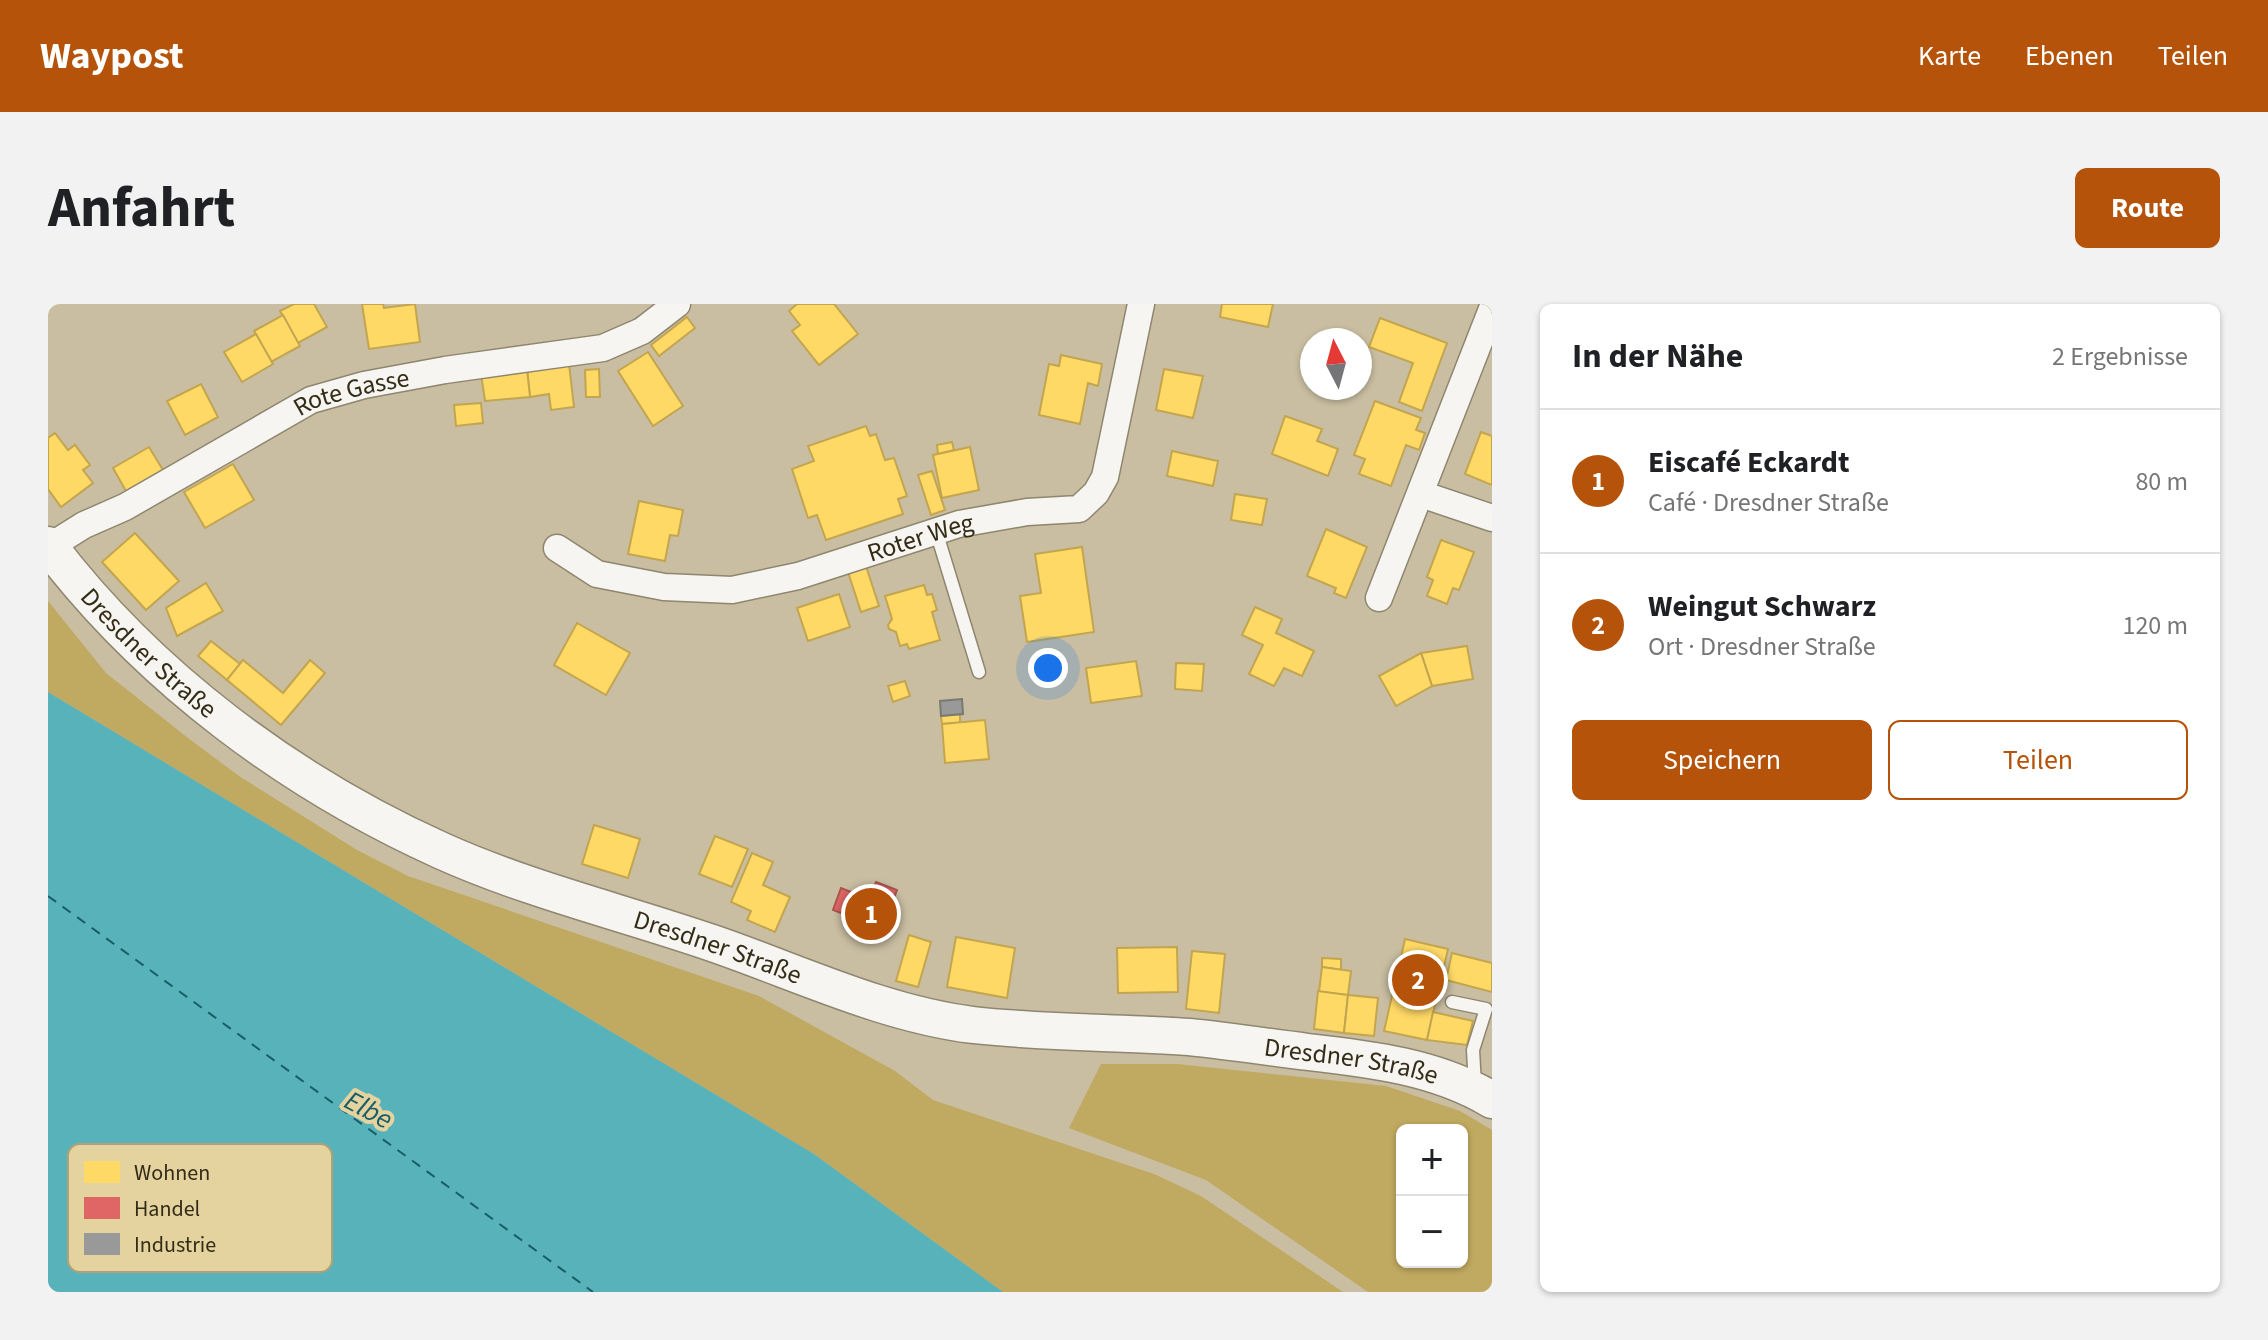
<!DOCTYPE html>
<html lang="de">
<meta charset="utf-8">
<style>
body{margin:0;font-family:"Source Sans 3",sans-serif;background:#f2f2f2;color:#202124}
.controls{position:absolute;right:24px;bottom:24px;display:grid;overflow:hidden;border-radius:12px;box-shadow:0 2px 6px #0004}
.controls button{width:72px;height:72px;display:grid;place-items:center;padding:0;border:0;border-bottom:2px solid #e0e0e0;background:#fff;color:#202124;font:40px sans-serif}
.compass{position:absolute;left:1252px;top:24px;width:72px;height:72px;border-radius:50%;background:#fff;box-shadow:0 2px 6px #0004;rotate:354deg}
.you{position:absolute;left:1000px;top:364px;width:28px;height:28px;margin:-20px;border:6px solid #fff;border-radius:50%;background:#1a73e8;box-shadow:0 0 0 12px #1a73e833}
.badge{display:grid;place-items:center;width:52px;height:52px;border-radius:50%;background:#b45309;color:#fff;font-size:26px;font-weight:700}
.pin{position:absolute;translate:-50% -50%;border:4px solid #fff;box-shadow:0 2px 8px #0006}
.list{margin:0;padding:0;list-style:none}
h2{display:flex;justify-content:space-between;align-items:center;height:104px;margin:0;padding:0 32px;font-size:34px}
h2 small{font-size:26px;font-weight:400;color:#757577}
.list li{display:grid;grid-template-columns:52px 1fr auto;gap:24px;align-items:center;box-sizing:border-box;height:144px;padding:0 32px;border-top:2px solid #e0e0e0}
.list b{display:block;font-size:30px;white-space:nowrap}
.list p{margin:0;font-size:26px;white-space:nowrap;color:#757577}
.list em{font-size:26px;font-style:normal;color:#757577}
.actions{display:flex;gap:16px;padding:24px 32px}
.actions a{flex:1;padding:18px 0;border:2px solid #b45309;border-radius:12px;text-align:center;font-size:28px;color:#b45309}
.actions .main{background:#b45309;color:#fff}
.map{position:relative;flex:none;width:1444px;height:988px;overflow:hidden;border-radius:12px}
header{display:flex;align-items:center;gap:48px;box-sizing:border-box;height:112px;padding:0 40px;background:#b45309;color:#fff}
header strong{font-size:38px}
nav{display:flex;gap:44px;margin-inline-start:auto;font-size:28px}
.intro{display:flex;align-items:center;justify-content:space-between;box-sizing:border-box;height:192px;padding:0 48px}
h1{margin:0;font-size:56px}
.button{padding:20px 36px;border-radius:12px;background:#b45309;color:#fff;font-size:28px;font-weight:700}
main{display:flex;gap:48px;padding:0 48px}
aside{flex:1;background:#fff;border-radius:12px;box-shadow:0 2px 6px #0004}
.map>svg:first-child{display:block}
.green{fill:#c0a960;fill-rule:evenodd}
.water{fill:#58b2b9}
.homes{fill:#ffd966;stroke:#c2a54e;stroke-width:2}
.shops{fill:#e06666;stroke:#ac554e;stroke-width:2}
.industry{fill:#999;stroke:#7a7872;stroke-width:2}
.lines{fill:none;stroke-linecap:round;stroke-linejoin:round}
.ferry{stroke:#185d68;stroke-width:2;stroke-dasharray:10 8;stroke-linecap:butt}
.service-casing{stroke:#8e866f;stroke-width:15}
.minor-casing{stroke:#8e866f;stroke-width:29}
.secondary-casing{stroke:#8e866f;stroke-width:39}
.service{stroke:#f7f5f1;stroke-width:12}
.minor{stroke:#f7f5f1;stroke-width:26}
.secondary{stroke:#f7f5f1;stroke-width:36}
.labels{text-anchor:middle;stroke-width:8;stroke-linejoin:round;paint-order:stroke}
.street-label{font-size:26px;fill:#332c17;stroke:#e5d39f}
.water-label{font-size:28px;font-style:italic;fill:#185d68;stroke:#e5d39f}
.key{fill:#e5d39f;stroke:#b0a176;stroke-width:2}
.key-label{font-size:22px;fill:#332c17}
</style>
<header>
<strong>Waypost</strong>
<nav><a>Karte</a><a>Ebenen</a><a>Teilen</a></nav>
</header>
<div class="intro"><h1>Anfahrt</h1><a class="button">Route</a></div>
<main>
<div class="map">
<svg width="1444" height="988" viewBox="0 0 1444 988">
<rect width="100%" height="100%" fill="#c9bea2"/>
<g class="green">
<path d="M0,297L58,369L140,434L191,472L309,546L360,572L711,692L847,767L885,796L1106,870L1153,892L1295,988H955L766,850L0,388Z"/>
<path d="M1053,760H1129L1338,782L1412,807L1444,826V988H1320L1158,876L1021,824ZM1354,826H1414V958H1354Z"/>
</g>
<path class="water" d="M0,388L766,850L955,988H0Z"/>
<g class="homes">
<path d="M246,0H266L279,23L250,39L232,7Z"/>
<path d="M314,0H335L336,4L367,0L372,38L321,45Z"/>
<path d="M749,0H786L810,30L771,61L744,27L752,21L741,7Z"/>
<path d="M1174,0H1225L1220,23L1172,13Z"/>
<path d="M235,11L252,42L223,58L206,27Z"/>
<path d="M639,13L647,24L611,52L603,41Z"/>
<path d="M1332,14L1399,39L1374,107L1351,98L1365,59L1321,43Z"/>
<path d="M208,30L225,60L194,78L176,48Z"/>
<path d="M600,48L635,102L605,122L570,67Z"/>
<path d="M1013,51L1054,60L1050,82L1040,79L1032,120L991,111L1001,60L1011,62Z"/>
<path d="M521,60L526,103L503,106L501,90L482,93L479,65Z"/>
<path d="M479,65L482,93L437,97L433,70Z"/>
<path d="M551,65L552,93H538L537,66Z"/>
<path d="M1116,65L1155,72L1145,114L1108,106Z"/>
<path d="M153,80L170,113L137,131L119,97Z"/>
<path d="M1327,97L1373,114L1368,126L1377,129L1371,146L1358,141L1343,182L1311,170L1317,155L1306,151Z"/>
<path d="M433,99L435,119L408,122L406,101Z"/>
<path d="M1237,112L1274,125L1269,137L1290,145L1280,172L1224,150Z"/>
<path d="M818,122L822,132L828,130L837,156L846,154L859,192L850,195L855,210L778,236L769,211L760,214L744,165L766,157L760,142Z"/>
<path d="M1433,128L1444,132V181L1417,170Z"/>
<path d="M7,129L20,146L27,141L42,161L35,166L45,179L13,203L0,185V134Z"/>
<path d="M904,138L906,146L890,150L889,141Z"/>
<path d="M101,143L115,166L78,187L65,164Z"/>
<path d="M922,143L931,186L894,194L885,151Z"/>
<path d="M1124,147L1170,157L1165,182L1119,172Z"/>
<path d="M185,160L206,196L157,224L136,188Z"/>
<path d="M884,167L897,206L883,211L870,171Z"/>
<path d="M1187,190L1219,195L1214,221L1183,216Z"/>
<path d="M591,197L635,206L630,232L622,231L617,257L580,250Z"/>
<path d="M1278,225L1319,243L1298,294L1286,289L1288,284L1259,272Z"/>
<path d="M87,229L131,277L98,306L54,258Z"/>
<path d="M1393,236L1426,248L1411,286L1405,284L1399,300L1379,292L1385,276L1379,273Z"/>
<path d="M1034,243L1046,328L979,338L972,292L993,289L987,250Z"/>
<path d="M817,259L831,302L813,308L799,265Z"/>
<path d="M158,279L175,307L129,332L118,304Z"/>
<path d="M876,281L879,291L884,290L889,306L884,308L892,336L861,345L859,340L852,342L848,328L841,325L840,321L844,315L837,292Z"/>
<path d="M791,290L802,323L760,337L749,304Z"/>
<path d="M1207,303L1234,315L1228,329L1266,347L1254,372L1236,364L1226,382L1201,370L1215,341L1194,331Z"/>
<path d="M529,319L582,349L558,391L506,361Z"/>
<path d="M163,337L192,360L179,376L150,352Z"/>
<path d="M1419,342L1425,375L1384,382L1373,349Z"/>
<path d="M1373,349L1384,382L1348,402L1331,372Z"/>
<path d="M195,356L235,389L262,356L277,369L233,421L179,376Z"/>
<path d="M1088,357L1094,392L1043,399L1038,364Z"/>
<path d="M1128,359L1156,360L1154,387L1127,385Z"/>
<path d="M857,377L862,392L845,398L840,382Z"/>
<path d="M912,410V419L894,420L893,412Z"/>
<path d="M937,416L941,455L897,459L894,420Z"/>
<path d="M546,521L592,535L580,574L534,560Z"/>
<path d="M667,532L700,545L684,583L651,570Z"/>
<path d="M704,549L725,558L715,581L742,593L727,628L699,616L703,607L683,598Z"/>
<path d="M861,631L883,638L870,683L848,677Z"/>
<path d="M908,633L967,644L959,694L899,683Z"/>
<path d="M1357,635L1400,645L1379,736L1336,727Z"/>
<path d="M1129,643L1130,688L1070,689L1069,644Z"/>
<path d="M1144,647L1177,650L1171,709L1138,705Z"/>
<path d="M1404,649L1444,659V688L1398,676Z"/>
<path d="M1274,654L1293,655V666L1274,663Z"/>
<path d="M1274,663L1303,667L1300,691L1271,688Z"/>
<path d="M1270,687L1300,691L1296,729L1266,725Z"/>
<path d="M1300,691L1330,694L1326,732L1296,729Z"/>
<path d="M1385,708L1425,717L1419,741L1379,736Z"/>
</g>
<path class="shops" d="M828,578L849,586L834,625L785,606L793,584L821,595Z"/>
<path class="industry" d="M914,395L915,410L893,412L892,397Z"/>
<g class="lines">
<path class="ferry" d="M0,592L545,988"/>
<g class="service-casing">
<g id="service">
<path d="M888,227L931,368"/>
<path d="M1404,698L1438,705L1425,746L1427,781"/>
</g>
</g>
<g class="minor-casing">
<g id="minor">
<path d="M1373,190L1444,214"/>
<path id="s1" d="M1,243L36,221L77,203L263,96L316,81L397,66L555,44L594,27L629,0"/>
<path id="s2" d="M509,244L549,270L616,283L684,286L750,272L911,220L979,208L1031,205L1048,189L1057,173L1093,0"/>
<path d="M1331,294L1444,5"/>
</g>
</g>
<g class="secondary-casing">
<g id="secondary">
<path id="s3" d="M0,241C101,374 243,479 394,547C481,586 577,609 667,640C751,669 836,710 925,721C997,729 1069,728 1141,733C1181,737 1220,743 1260,748C1323,755 1389,763 1444,796"/>
</g>
</g>
<use href="#service" class="service"/>
<use href="#minor" class="minor"/>
<use href="#secondary" class="secondary"/>
</g>
<g class="labels">
<g class="street-label">
<text dy="9" stroke="none"><textPath href="#s1" startOffset="342">Rote Gasse</textPath></text>
<text dy="9" stroke="none"><textPath href="#s2" startOffset="380">Roter Weg</textPath></text>
<text dy="9" stroke="none"><textPath href="#s3" startOffset="148">Dresdner Straße</textPath></text>
<text dy="9" stroke="none"><textPath href="#s3" startOffset="796">Dresdner Straße</textPath></text>
<text dy="9" stroke="none"><textPath href="#s3" startOffset="1444">Dresdner Straße</textPath></text>
</g>
<g class="water-label">
<text transform="translate(321 805) rotate(28)" y="10">Elbe</text>
</g>
</g>
<rect x="20" y="840" width="264" height="128" rx="12" class="key"/>
<rect x="36" y="857" width="36" height="22" fill="#ffd966"/>
<rect x="36" y="893" width="36" height="22" fill="#e06666"/>
<rect x="36" y="929" width="36" height="22" fill="#999"/>
<g class="key-label">
<text x="86" y="876">Wohnen</text>
<text x="86" y="912">Handel</text>
<text x="86" y="948">Industrie</text>
</g>
</svg>
<div class="controls">
<button>+</button>
<button>−</button>
</div>
<svg class="compass" viewBox="-18 -18 36 36"><path d="M0-13l5 13h-10z" fill="#e53935"/><path d="M0 13l5-13h-10z" fill="#757577"/></svg>
<div class="you"></div>
<div class="pin badge" style="left:823px;top:610px">1</div>
<div class="pin badge" style="left:1370px;top:676px">2</div>
</div>
<aside>
<h2>In der Nähe<small>2 Ergebnisse</small></h2>
<ul class="list">
<li><span class="badge">1</span><div><b>Eiscafé Eckardt</b><p>Café · Dresdner Straße</p></div><em>80 m</em></li>
<li><span class="badge">2</span><div><b>Weingut Schwarz</b><p>Ort · Dresdner Straße</p></div><em>120 m</em></li>
</ul>
<div class="actions"><a class="main">Speichern</a><a>Teilen</a></div>
</aside>
</main>
